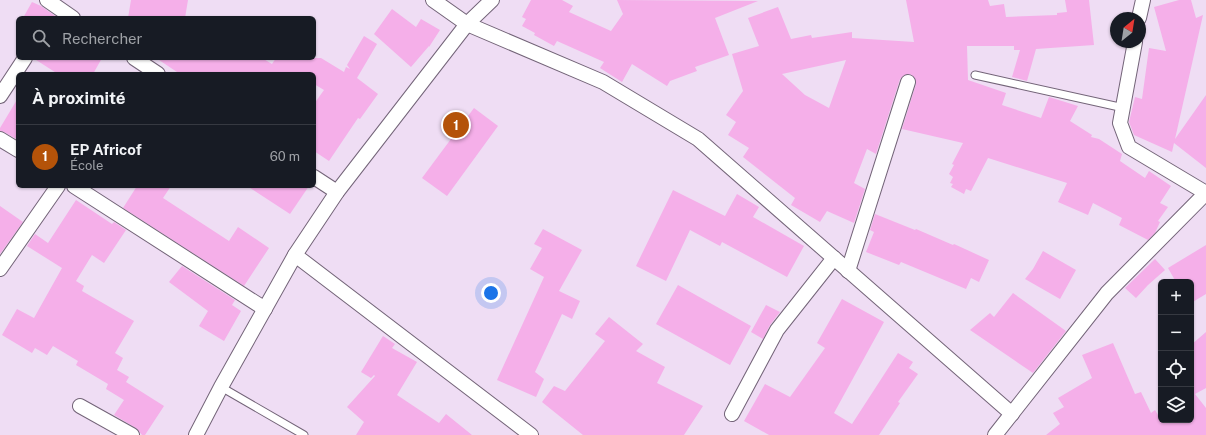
<!DOCTYPE html>
<html lang="fr">
<meta charset="utf-8">
<style>
body{margin:0;font-family:"Public Sans",sans-serif;background:#20242c;color:#f1f3f6}
.controls{position:absolute;right:12px;bottom:12px;display:grid;overflow:hidden;border-radius:6px;box-shadow:0 1px 3px #0004}
.controls button{width:36px;height:36px;display:grid;place-items:center;padding:0;border:0;border-bottom:1px solid #363941;background:#171b24;color:#f1f3f6;font:20px sans-serif}
.compass{position:absolute;left:1110px;top:12px;width:36px;height:36px;border-radius:50%;background:#171b24;box-shadow:0 1px 3px #0004;rotate:30deg}
.you{position:absolute;left:491px;top:293px;width:14px;height:14px;margin:-10px;border:3px solid #fff;border-radius:50%;background:#1a73e8;box-shadow:0 0 0 6px #1a73e833}
.badge{display:grid;place-items:center;width:26px;height:26px;border-radius:50%;background:#b45309;color:#fff;font-size:13px;font-weight:700}
.pin{position:absolute;translate:-50% -50%;border:2px solid #fff;box-shadow:0 1px 4px #0006}
.list{margin:0;padding:0;list-style:none}
h2{display:flex;justify-content:space-between;align-items:center;height:52px;margin:0;padding:0 16px;font-size:17px}
h2 small{font-size:13px;font-weight:400;color:#9ea1a6}
.list li{display:grid;grid-template-columns:26px 1fr auto;gap:12px;align-items:center;box-sizing:border-box;height:64px;padding:0 16px;border-top:1px solid #363941}
.list b{display:block;font-size:15px;white-space:nowrap}
.list p{margin:0;font-size:13px;white-space:nowrap;color:#9ea1a6}
.list em{font-size:13px;font-style:normal;color:#9ea1a6}
.icon{flex:none;width:22px;height:22px;fill:none;stroke:currentColor;stroke-width:2;stroke-linecap:round;stroke-linejoin:round}
.map{position:relative;flex:none;width:1206px;height:435px;overflow:hidden}
.search{position:absolute;background:#171b24;box-shadow:0 1px 3px #0004;left:16px;top:16px;width:300px;height:44px;display:flex;align-items:center;gap:10px;box-sizing:border-box;padding:0 14px;border-radius:6px;color:#9ea1a6;font-size:15px}
.panel{position:absolute;background:#171b24;box-shadow:0 1px 3px #0004;left:16px;top:72px;width:300px;height:116px;border-radius:6px}
.map>svg:first-child{display:block}
.building{fill:#f5afe9;fill-rule:evenodd}
.lines{fill:none;stroke-linecap:round;stroke-linejoin:round}
.service-casing{stroke:#736478;stroke-width:9}
.minor-casing{stroke:#736478;stroke-width:16}
.service{stroke:#fff;stroke-width:7}
.minor{stroke:#fff;stroke-width:14}
</style>
<div class="map">
<svg width="1206" height="435" viewBox="0 0 1206 435">
<rect width="100%" height="100%" fill="#efddf4"/>
<g class="building">
<path d="M131,0H188L185,18H128Z"/>
<path d="M531,0H562L573,6L569,12L611,31L623,14L617,0L758,1L715,18L729,55L695,67L697,71L670,81L667,86L632,64L622,82L600,68L604,62L557,41L554,46L534,35L535,33L522,26L526,19L522,17Z"/>
<path d="M906,0H988L990,6L1004,4L1006,17L1057,15V13L1067,12L1065,0H1089L1094,45L1036,49L1027,81L1012,77L1020,50H1014V46H967L968,80L1006,93L1002,105L1041,118L1049,97L1078,106L1070,121L1092,135L1091,137L1099,139L1122,154L1120,161L1145,178L1149,171L1171,186L1160,203L1168,207L1158,221L1160,222L1155,233L1148,240L1119,225L1122,218L1093,203L1088,215L1058,202L1067,183L988,158L971,191L966,189L964,194L951,187L953,184L950,183L953,177L949,174L954,165L952,164L963,143L902,129L916,84L914,77L910,74L903,76L900,79L876,154L867,149L854,183L865,189L854,223L827,211L820,222L791,205L795,198L743,157L749,148L728,135L736,122L726,115L743,91L732,54L759,46L748,18L778,7L791,39L811,35L812,38L852,32V38L914,42ZM846,60L829,108L805,95L782,74Z"/>
<path d="M1179,0H1191L1196,18L1203,15L1175,139L1206,95V168L1174,143L1172,152L1134,135L1129,122L1135,97L1142,99L1149,48L1166,51L1154,7Z"/>
<path d="M32,2L41,6L58,18H23Z"/>
<path d="M392,9L416,27L421,19L440,30L429,47V46L411,67L374,34Z"/>
<path d="M364,36L377,44L357,78L378,94L360,119L358,118L329,161L314,151V104L324,90L314,84V74H180L156,58H262L272,64L276,58H321L344,72L346,67L350,69L347,65Z"/>
<path d="M33,58H102L93,74H58Z"/>
<path d="M18,98V140L4,132L0,131V128Z"/>
<path d="M474,108L498,126L447,196L422,178Z"/>
<path d="M137,186H171L163,198L229,241L238,227L269,248L244,286L123,208Z"/>
<path d="M247,186H309L290,214Z"/>
<path d="M673,190L725,216L737,194L759,207L753,217L804,246L787,277L722,242L720,246L690,230L666,281L636,266Z"/>
<path d="M76,200L112,224L114,222L126,230L104,263L92,255L76,281L84,286L82,291L134,321L115,353L123,358L117,370L129,377L126,382L164,406L145,435H142L136,428L114,415L124,400L106,389L108,384L76,365L78,361L53,346L47,355L35,348L32,353L2,335L17,309L34,318L62,268L27,246L35,234L48,243Z"/>
<path d="M0,206L23,222L0,254Z"/>
<path d="M875,214L915,230L916,229L953,245L954,244L989,260L979,282L971,278L966,289L901,262L899,265L866,252L874,232L870,230Z"/>
<path d="M543,229L582,250L559,291L580,301L572,319L562,314L535,372L544,379L536,397L497,380L544,277L530,269L542,248L534,244Z"/>
<path d="M1206,245V294L1191,303V282H1176L1168,268Z"/>
<path d="M1043,251L1076,270L1060,299L1025,279L1033,269Z"/>
<path d="M1155,259L1165,270L1148,285L1136,298L1125,288Z"/>
<path d="M182,266L235,300L232,305L241,311L224,341L199,326L208,311L169,282Z"/>
<path d="M678,285L751,326L730,365L656,324Z"/>
<path d="M1013,293L1066,331L1033,373L970,330L990,313L994,317Z"/>
<path d="M842,299L884,322L834,413L852,424L898,353L913,362L909,368L918,374L898,402L900,403L879,435H769L744,421L765,384L790,397L825,348L817,343Z"/>
<path d="M766,305L780,312L770,325L763,339L751,332Z"/>
<path d="M609,317L643,344L636,351L665,367L657,383L703,406L684,435H583L542,402L554,386L565,391L605,341L595,334Z"/>
<path d="M1206,332V388L1195,394L1206,408V435H1046L1060,424L1053,413L1064,407L1058,398L1092,378L1082,355L1113,343L1135,394L1141,392L1151,413L1155,410L1161,420H1191V345Z"/>
<path d="M383,336L395,344L392,348L417,362L397,395L439,423L446,414L472,435H356L364,422L347,407L375,376L374,375L371,378L361,372Z"/>
</g>
<g class="lines">
<g class="service-casing">
<g id="service">
<path d="M975,75L1124,108"/>
<path d="M221,387L304,435"/>
</g>
</g>
<g class="minor-casing">
<g id="minor">
<path d="M47,0L73,18"/>
<path d="M433,0L467,24L603,82L698,139L1012,414"/>
<path d="M1139,18L1143,0"/>
<path d="M1135,42L1120,123L1129,147L1206,193"/>
<path d="M134,58L158,74"/>
<path d="M0,96L25,58"/>
<path d="M0,139L18,150"/>
<path d="M314,177L337,192"/>
<path d="M74,186L265,309"/>
<path d="M295,255L531,435"/>
<path d="M0,269L58,186"/>
<path d="M848,271L908,82"/>
<path d="M80,406L132,435"/>
<path d="M732,414L777,330L834,258"/>
<path d="M196,435L221,387L295,255L337,192L467,24L492,0"/>
<path d="M995,435L1107,293L1206,193"/>
</g>
</g>
<use href="#service" class="service"/>
<use href="#minor" class="minor"/>
</g>
</svg>
<div class="controls">
<button>+</button>
<button>−</button>
<button><svg class="icon" aria-label="locate" viewBox="0 0 24 24"><circle cx="12" cy="12" r="6"/><path d="M12 2v4M12 18v4M2 12h4M18 12h4"/></svg></button>
<button><svg class="icon" aria-label="layers" viewBox="0 0 24 24"><path d="M12 4l9 5-9 5-9-5zM3 14l9 5 9-5"/></svg></button>
</div>
<svg class="compass" viewBox="-18 -18 36 36"><path d="M0-13l5 13h-10z" fill="#e53935"/><path d="M0 13l5-13h-10z" fill="#9ea1a6"/></svg>
<div class="you"></div>
<div class="pin badge" style="left:456px;top:125px">1</div>
<div class="search"><svg class="icon" aria-label="search" viewBox="0 0 24 24"><circle cx="10" cy="10" r="6"/><path d="M15 15l6 6"/></svg>Rechercher</div>
<section class="panel">
<h2>À proximité<small></small></h2>
<ul class="list">
<li><span class="badge">1</span><div><b>EP Africof</b><p>École</p></div><em>60 m</em></li>
</ul>
</section>
</div>
